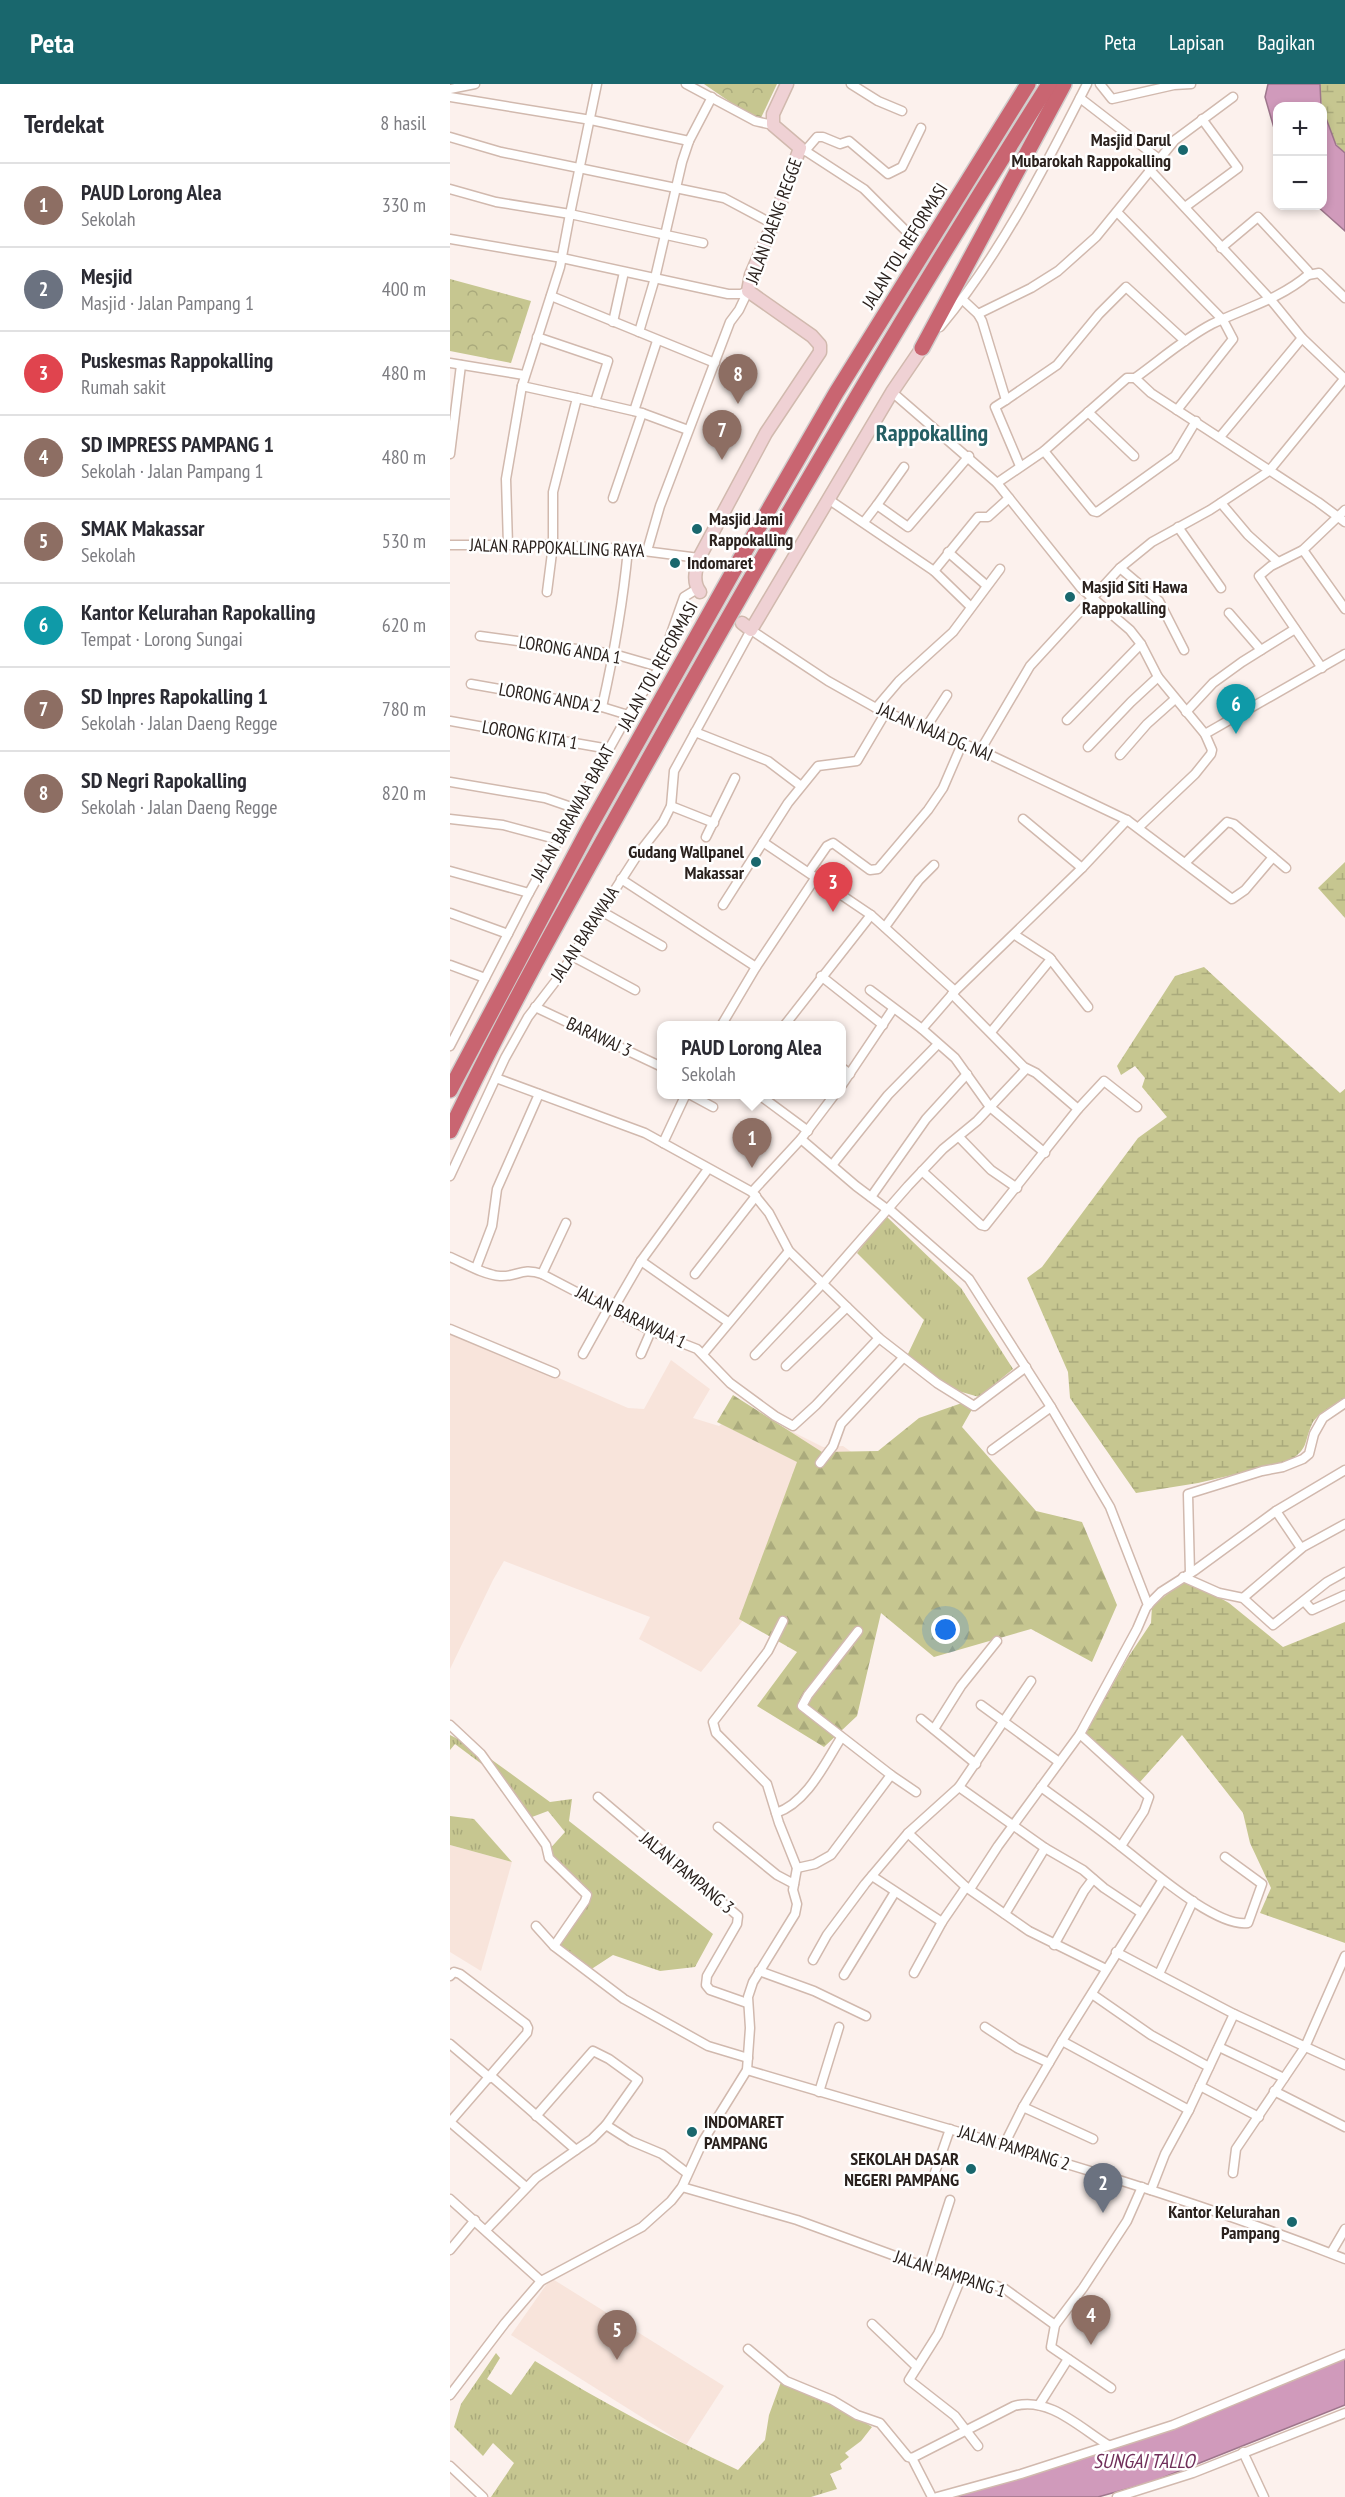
<!DOCTYPE html>
<html lang="id">
<meta charset="utf-8">
<style>
body{margin:0;font-family:"PT Sans Narrow",sans-serif;background:#f2f2f3;color:#2b2b33}
.controls{position:absolute;right:18px;top:18px;display:grid;overflow:hidden;border-radius:12px;box-shadow:0 3px 9px #0003}
.controls button{width:54px;height:54px;display:grid;place-items:center;padding:0;border:0;border-bottom:2px solid #e1e1e2;background:#fff;color:#2b2b33;font:30px sans-serif}
.you{position:absolute;left:496px;top:1546px;width:21px;height:21px;margin:-15px;border:4px solid #fff;border-radius:50%;background:#1a73e8;box-shadow:0 0 0 9px #1a73e833}
.badge{display:grid;place-items:center;width:39px;height:39px;border-radius:50%;background:#19676d;color:#fff;font-size:20px;font-weight:700}
.pin{position:absolute;translate:-50% -50px;filter:drop-shadow(0 2px 3px #0008)}
.pin::after{content:'';position:absolute;top:32px;width:21px;height:18px;background:inherit;clip-path:polygon(0 0,100% 0,50% 100%)}
.popup{position:absolute;left:207px;top:937px;width:189px;height:78px;box-sizing:border-box;display:grid;place-content:center;border-radius:12px;background:#fff;filter:drop-shadow(0 2px 4px #0005);font-size:20px;white-space:nowrap;color:#7c7c81}
.popup b{font-size:22px;color:#2b2b33}
.popup::after{content:'';position:absolute;left:50%;top:100%;margin-left:-12px;border:12px solid transparent;border-top-color:#fff}
.list{margin:0;padding:0;list-style:none}
h2{display:flex;justify-content:space-between;align-items:center;height:78px;margin:0;padding:0 24px;font-size:26px}
h2 small{font-size:20px;font-weight:400;color:#7c7c81}
.list li{display:grid;grid-template-columns:39px 1fr auto;gap:18px;align-items:center;box-sizing:border-box;height:84px;padding:0 24px;border-top:2px solid #e1e1e2}
.list b{display:block;font-size:22px;white-space:nowrap}
.list p{margin:0;font-size:20px;white-space:nowrap;color:#7c7c81}
.list em{font-size:20px;font-style:normal;color:#7c7c81}
.map{position:relative;flex:none;width:895px;height:2413px;overflow:hidden}
header{display:flex;align-items:center;gap:36px;box-sizing:border-box;height:84px;padding:0 30px;background:#19676d;color:#fff}
header strong{font-size:28px}
nav{display:flex;gap:33px;margin-inline-start:auto;font-size:21px}
main{display:flex}
aside{flex:1;background:#fff}
.map>svg:first-child{display:block}
.built{fill:#f8e4db}
.grass{fill:url(#grass-tufts)}
.forest{fill:url(#forest-firs)}
.wetland{fill:url(#wetland-marsh)}
.park{fill:url(#park-crowns)}
.water{fill:#d09abb;stroke:#9e768c;stroke-width:1.5}
.lines{fill:none;stroke-linecap:round;stroke-linejoin:round}
.street-casing{stroke:#d1b9ae;stroke-width:11}
.secondary-casing{stroke:#d1b9ae;stroke-width:15}
.highway-casing{stroke:#d0cecd;stroke-width:18}
.street{stroke:#fff;stroke-width:8}
.secondary{stroke:#efd1d4;stroke-width:12}
.highway{stroke:#c96571;stroke-width:15}
.poi-dot{fill:#19676d;stroke:#fff;stroke-width:2}
.labels{text-anchor:middle;stroke-width:5;stroke-linejoin:round;paint-order:stroke}
.poi-label{font-size:18px;font-weight:bold;fill:#2a211d;stroke:#fff;text-anchor:end}
.street-label{font-size:18px;fill:#2a211d;stroke:#fff}
.water-label{font-size:20px;font-style:italic;fill:#702f5a;stroke:#fff}
.district-label{font-size:24px;font-weight:bold;fill:#245e63;stroke:#fff}
</style>
<header>
<strong>Peta</strong>
<nav><a>Peta</a><a>Lapisan</a><a>Bagikan</a></nav>
</header>
<main>
<aside>
<h2>Terdekat<small>8 hasil</small></h2>
<ul class="list">
<li><span class="badge" style="background:#8d6e63">1</span><div><b>PAUD Lorong Alea</b><p>Sekolah</p></div><em>330 m</em></li>
<li><span class="badge" style="background:#6b7280">2</span><div><b>Mesjid</b><p>Masjid · Jalan Pampang 1</p></div><em>400 m</em></li>
<li><span class="badge" style="background:#e0444e">3</span><div><b>Puskesmas Rappokalling</b><p>Rumah sakit</p></div><em>480 m</em></li>
<li><span class="badge" style="background:#8d6e63">4</span><div><b>SD IMPRESS PAMPANG 1</b><p>Sekolah · Jalan Pampang 1</p></div><em>480 m</em></li>
<li><span class="badge" style="background:#8d6e63">5</span><div><b>SMAK Makassar</b><p>Sekolah</p></div><em>530 m</em></li>
<li><span class="badge" style="background:#0f9aa8">6</span><div><b>Kantor Kelurahan Rapokalling</b><p>Tempat · Lorong Sungai</p></div><em>620 m</em></li>
<li><span class="badge" style="background:#8d6e63">7</span><div><b>SD Inpres Rapokalling 1</b><p>Sekolah · Jalan Daeng Regge</p></div><em>780 m</em></li>
<li><span class="badge" style="background:#8d6e63">8</span><div><b>SD Negri Rapokalling</b><p>Sekolah · Jalan Daeng Regge</p></div><em>820 m</em></li>
</ul>
</aside>
<div class="map">
<svg width="895" height="2413" viewBox="0 0 895 2413">
<defs>
<pattern id="grass-tufts" width="24" height="20" patternUnits="userSpaceOnUse" patternTransform="scale(1.5)"><rect width="24" height="20" fill="#c6c690"/><path d="M3 7l-1-3M5 7V3M7 7l1-3M15 17l-1-3M17 17v-4M19 17l1-3" fill="none" stroke="#aaaa7c"/></pattern>
<pattern id="forest-firs" width="22" height="20" patternUnits="userSpaceOnUse" patternTransform="scale(1.5)"><rect width="22" height="20" fill="#c6c690"/><path d="M5 1l3.5 6h-7zM16 11l3.5 6h-7z" fill="#aaaa7c"/></pattern>
<pattern id="wetland-marsh" width="20" height="14" patternUnits="userSpaceOnUse" patternTransform="scale(1.5)"><rect width="20" height="14" fill="#c6c690"/><path d="M1 5h8M5 5V1M11 12h8M15 12V8" fill="none" stroke="#aaaa7c"/></pattern>
<pattern id="park-crowns" width="20" height="18" patternUnits="userSpaceOnUse" patternTransform="scale(1.5)"><rect width="20" height="18" fill="#c6c690"/><path d="M2 6a3 3 0 1 1 6 0M12 15a3 3 0 1 1 6 0" fill="none" stroke="#aaaa7c"/></pattern>
</defs>
<rect width="100%" height="100%" fill="#fcf1ed"/>
<g class="built">
<path d="M0,1247L178,1324L194,1325L221,1276L260,1305L243,1334L269,1342L293,1323L373,1363L393,1362L455,1406L307,1519L251,1588L189,1555L200,1533L54,1477L43,1496L0,1585Z"/>
<path d="M0,1761L62,1778L31,1887L0,1868Z"/>
<path d="M101,2194L274,2302L236,2361L61,2251Z"/>
</g>
<g class="grass">
<path d="M436,1132L511,1204L563,1285L529,1313L484,1300L457,1272L474,1236L407,1169Z"/>
<path d="M0,1651L24,1663L100,1718L122,1715L119,1737L263,1850L245,1883L210,1887L163,1871L140,1886L105,1861L133,1811L97,1768L115,1748L98,1727L82,1733L50,1706L53,1696L5,1660L0,1666Z"/>
<path d="M0,1732L24,1735L62,1778L0,1761Z"/>
<path d="M46,2269L50,2274L37,2295L61,2311L85,2277C151,2318 218,2353 288,2386L315,2356L319,2331L331,2298L384,2319L422,2343L411,2357L395,2369L399,2373L390,2380L392,2385L380,2390L387,2405L361,2413H41L64,2379L43,2359L33,2372L4,2343L11,2320Z"/>
</g>
<path class="forest" d="M283,1311L372,1368L428,1367L469,1334L529,1313L512,1343L586,1427L632,1438L667,1521L642,1578L581,1545L484,1573L431,1529L407,1632L374,1663L307,1622L347,1568L289,1535L347,1378L267,1338Z"/>
<g class="wetland">
<path d="M870,0H895V69C876,54 870,22 870,0Z"/>
<path d="M895,778V834L868,804Z"/>
<path d="M754,883L890,1009L895,1005V1314C886,1319 866,1331 862,1340C853,1361 859,1364 838,1378L748,1399L686,1409L620,1314L618,1288L577,1194L592,1183L688,1054L717,1033L692,1003L695,994L685,982L671,991L667,982L725,892Z"/>
<path d="M737,1495L779,1519L833,1563L895,1538V1859L810,1829L821,1804L800,1759L793,1729L732,1651L690,1698L635,1650L677,1575L701,1539L702,1522Z"/>
</g>
<g class="park">
<path d="M254,0H327L309,38Z"/>
<path d="M0,195L81,217L61,279L0,267Z"/>
</g>
<g class="water">
<path d="M818,0H870L871,22H828L827,75L826,51L815,13Z"/>
<path d="M873,26L886,61L895,69V147L867,122H872Z"/>
<path d="M895,2272V2321L702,2398L648,2413H500L619,2376Z"/>
</g>
<g class="lines">
<g class="street-casing">
<g id="street">
<path d="M236,0L305,37L323,41"/>
<path d="M401,0L428,17L452,27"/>
<path d="M650,0L662,15L724,1L741,0"/>
<path d="M0,5L25,0"/>
<path d="M0,13L141,36L239,57"/>
<path d="M630,14L709,75"/>
<path d="M0,53L51,68L274,114L323,140"/>
<path d="M351,64L414,105L456,147"/>
<path d="M355,67L367,53H373L390,60L399,57L438,90L452,83L471,44"/>
<path d="M699,85L821,216L852,254L895,295"/>
<path d="M0,105L46,118L120,130L147,0"/>
<path d="M735,123L788,84L752,35"/>
<path d="M667,128L773,236L783,255L727,326"/>
<path d="M0,155L112,174L278,210H291L298,207"/>
<path d="M858,191L869,189L895,214"/>
<path d="M101,212L265,279"/>
<path d="M513,216L528,230L532,237L556,316L545,323L570,382"/>
<path d="M528,230L581,204L608,187L646,153L725,56L783,13"/>
<path d="M163,238L174,188"/>
<path d="M490,243C550,171 595,83 637,0"/>
<path d="M189,248L205,194L232,78L239,57L262,13"/>
<path d="M87,253L158,277L145,318"/>
<path d="M0,279L74,291"/>
<path d="M685,294L701,309L868,418L895,438"/>
<path d="M442,308L547,399L631,504L680,546L691,560L708,593L755,650L762,666L761,670L745,690L689,743"/>
<path d="M127,314L192,329L238,346"/>
<path d="M556,316L607,281L649,230L676,203L735,257"/>
<path d="M184,327L207,257"/>
<path d="M638,328L684,372"/>
<path d="M770,353L852,254"/>
<path d="M594,367L643,427L647,428L725,372L746,337"/>
<path d="M0,370L11,281"/>
<path d="M547,399L594,367L677,294H685C710,276 735,254 762,240C795,224 830,215 858,191V187L808,133L771,164"/>
<path d="M163,414L192,329"/>
<path d="M378,415L484,487L521,523"/>
<path d="M771,419L798,451L828,478"/>
<path d="M427,421L454,383"/>
<path d="M414,438L427,421L458,443L519,372"/>
<path d="M728,443L771,504"/>
<path d="M0,461H103L178,465L249,474"/>
<path d="M58,461L56,395L72,302"/>
<path d="M853,466L895,525"/>
<path d="M197,467L210,422L280,238L289,226L298,207"/>
<path d="M498,468L536,501"/>
<path d="M670,484L709,517L734,566"/>
<path d="M484,487L528,433H538L559,414"/>
<path d="M97,508L103,461V408L127,314L72,302L110,183L120,130L253,159"/>
<path d="M779,529L811,566"/>
<path d="M30,552L164,570L209,583"/>
<path d="M872,584L809,492L821,482L853,466L895,426"/>
<path d="M21,600L152,623L178,631"/>
<path d="M152,623C164,570 173,519 178,465"/>
<path d="M426,624L449,597L503,548L550,485"/>
<path d="M736,628L763,599L792,578L845,545"/>
<path d="M617,636L691,560"/>
<path d="M0,637L159,665"/>
<path d="M475,645L497,611"/>
<path d="M245,648L318,677L351,702"/>
<path d="M755,650L895,570"/>
<path d="M638,663L681,618L708,593"/>
<path d="M530,667L580,582L670,484L702,458L760,426L819,387L895,294"/>
<path d="M670,671L697,640L725,615"/>
<path d="M0,698L95,714L127,725"/>
<path d="M221,722L264,739"/>
<path d="M0,735L53,741L109,756"/>
<path d="M573,735L632,784"/>
<path d="M256,753L285,694"/>
<path d="M313,758L421,831L505,907"/>
<path d="M735,779L777,738L784,740L836,784"/>
<path d="M0,787L79,809"/>
<path d="M359,788L377,762L383,759L420,786L428,785L478,726L493,704L512,660"/>
<path d="M171,795L306,883"/>
<path d="M273,821L338,719L368,682L407,677L436,628"/>
<path d="M151,827L212,862"/>
<path d="M0,829L58,850"/>
<path d="M435,843L469,796L484,781"/>
<path d="M565,851L599,873L638,923"/>
<path d="M122,872L185,906"/>
<path d="M0,881L35,894"/>
<path d="M371,892L433,941"/>
<path d="M420,906L472,945L505,974L540,1023L595,1069"/>
<path d="M502,910L574,983L586,989L628,1025L654,997L687,1023"/>
<path d="M85,923L212,983"/>
<path d="M271,942L306,883L366,793"/>
<path d="M334,942L421,831"/>
<path d="M472,945L505,907L632,784L677,736"/>
<path d="M541,948L601,875"/>
<path d="M0,962L79,809L178,631L208,586L234,513L247,505"/>
<path d="M392,984L400,990"/>
<path d="M46,994L195,1049L302,1108L319,1129L339,1167L429,1254L487,1299L524,1322L576,1283"/>
<path d="M392,1001L443,925"/>
<path d="M239,1010L263,1023"/>
<path d="M308,1010L358,1047"/>
<path d="M509,1053L541,1086L567,1104"/>
<path d="M351,1055L406,1102L438,1126"/>
<path d="M213,1059L236,1010"/>
<path d="M383,1080L438,1011L488,960"/>
<path d="M472,1087L531,1141L535,1142L628,1025"/>
<path d="M0,1092L55,974L78,933L108,894L188,770L213,738L221,722L224,687L301,546L378,597L426,624L534,668L677,736L782,815L795,806L823,773"/>
<path d="M302,1108L351,1055L385,1010"/>
<path d="M421,1113L476,1035L517,990"/>
<path d="M439,1125L519,1195L601,1323L660,1423L698,1521"/>
<path d="M0,1173C14,1179 34,1191 50,1192C68,1193 71,1183 92,1190L201,1247L247,1265L280,1299L325,1332L343,1342L366,1321L429,1254"/>
<path d="M191,1177L278,1238"/>
<path d="M26,1184L42,1142L47,1105L89,1010"/>
<path d="M92,1190L116,1139"/>
<path d="M245,1190L306,1112"/>
<path d="M162,1227L191,1177L258,1085"/>
<path d="M0,1245L105,1289"/>
<path d="M133,1270L158,1225"/>
<path d="M191,1270L201,1247"/>
<path d="M253,1270L339,1167"/>
<path d="M305,1271L374,1198L458,1102L493,1065L527,1037L576,985"/>
<path d="M336,1282L397,1223"/>
<path d="M542,1366L601,1323"/>
<path d="M370,1379L383,1362L391,1340L453,1274"/>
<path d="M826,1427L851,1464"/>
<path d="M740,1489L738,1410L812,1387L833,1383L853,1375L859,1370L864,1350L873,1334L895,1319"/>
<path d="M733,1493L769,1509L793,1514L823,1541L877,1498L895,1488"/>
<path d="M793,1514L853,1463L895,1440"/>
<path d="M854,1517L862,1526L895,1511"/>
<path d="M531,1621L609,1678"/>
<path d="M471,1635L526,1680"/>
<path d="M0,1641L31,1670L96,1761L99,1774L137,1811L135,1817L104,1862"/>
<path d="M484,1645L511,1602L547,1557"/>
<path d="M630,1650L699,1713L694,1727L671,1762"/>
<path d="M441,1691L466,1708"/>
<path d="M509,1703L595,1764L633,1786L654,1804L690,1828"/>
<path d="M591,1703C617,1722 644,1741 669,1761C696,1781 765,1844 798,1839L812,1800L775,1773"/>
<path d="M148,1713L288,1832L287,1840L257,1892L256,1901L260,1906L297,1919"/>
<path d="M326,1729C357,1719 375,1679 391,1654"/>
<path d="M268,1743L327,1791L344,1800"/>
<path d="M458,1749L516,1803L579,1847L656,1885"/>
<path d="M347,1784L365,1780L381,1771L441,1691L352,1622L358,1611L408,1547"/>
<path d="M422,1792L492,1838"/>
<path d="M520,1805L548,1762L630,1650L687,1545L696,1524L701,1518L711,1508L744,1487L826,1427L895,1386"/>
<path d="M555,1830L595,1764"/>
<path d="M86,1842L104,1862L174,1915L258,1962L298,1974"/>
<path d="M604,1861L634,1807L643,1795"/>
<path d="M666,1868L784,1930L895,1981"/>
<path d="M363,1876L377,1851L415,1800L458,1749L509,1703L581,1597"/>
<path d="M309,1887L364,1907L416,1932"/>
<path d="M464,1889L492,1838L516,1803"/>
<path d="M709,1890L743,1817"/>
<path d="M394,1891L445,1808"/>
<path d="M0,1892L4,1888L10,1890L76,1940L78,1944L77,1949L0,2038"/>
<path d="M642,1910L701,1951L759,1983"/>
<path d="M535,1943L567,1964L599,1979"/>
<path d="M612,1957L739,2026"/>
<path d="M0,1960L40,1994"/>
<path d="M769,1963L834,1994"/>
<path d="M297,1986C497,2046 700,2098 895,2175"/>
<path d="M41,1992L126,2066L142,2055L156,2041L181,2057L212,2070L237,2089"/>
<path d="M750,2002L809,2033"/>
<path d="M824,2007L895,2043"/>
<path d="M369,2008L389,1943"/>
<path d="M573,2023L643,2055"/>
<path d="M86,2032L143,1967L159,1975L188,1996L156,2041"/>
<path d="M0,2038L76,2103"/>
<path d="M554,2061L573,2023L612,1957L712,1797"/>
<path d="M783,2089L786,2065L855,1963L895,1872"/>
<path d="M483,2094L500,2045"/>
<path d="M232,2103L347,2136L478,2184L544,2201L555,2205L605,2241L633,2204L677,2137L692,2103"/>
<path d="M701,2106L715,2070L739,2026L784,1930"/>
<path d="M0,2115L91,2197"/>
<path d="M36,2146L86,2094L126,2066"/>
<path d="M0,2166L25,2136"/>
<path d="M881,2169L895,2145"/>
<path d="M478,2184L500,2116"/>
<path d="M512,2192L488,2250L459,2296L505,2332L528,2362"/>
<path d="M422,2240L467,2283"/>
<path d="M605,2241L601,2263L661,2304"/>
<path d="M298,2265L336,2297L382,2316L407,2331L430,2339L458,2373L462,2374L482,2413"/>
<path d="M0,2311L55,2239L91,2197L192,2143L221,2117L232,2103L253,2057L297,1986L300,1944L298,1913L303,1898L345,1830L347,1820L343,1806L347,1784L329,1739L317,1700L266,1649L263,1638L318,1567L333,1537"/>
<path d="M589,2321L618,2275"/>
<path d="M793,2368L814,2413"/>
<path d="M462,2374L564,2322C599,2312 630,2344 658,2361"/>
<path d="M0,2382L33,2413"/>
<path d="M487,2413L571,2390L723,2341L895,2270"/>
<path d="M667,2413L743,2389L895,2329"/>
</g>
</g>
<g class="secondary-casing">
<g id="secondary">
<path d="M250,508C242,498 246,485 249,474L316,349L370,268V261L362,252L298,207L301,191L323,140L350,64L323,41V30L337,0"/>
<path d="M292,539L301,546L442,308L472,264"/>
</g>
</g>
<g class="highway-casing">
<g id="highway">
<path d="M472,264L614,0"/>
<path d="M0,1006L138,746L288,479L386,309L578,0"/>
<path d="M0,1047C62,916 135,789 206,662C331,438 461,217 599,0"/>
</g>
</g>
<use href="#street" class="street"/>
<use href="#secondary" class="secondary"/>
<use href="#highway" class="highway"/>
</g>
<g class="poi-dot">
<circle cx="733" cy="66" r="6"/>
<circle cx="247" cy="445" r="6"/>
<circle cx="225" cy="479" r="6"/>
<circle cx="620" cy="513" r="6"/>
<circle cx="306" cy="778" r="6"/>
<circle cx="242" cy="2048" r="6"/>
<circle cx="521" cy="2085" r="6"/>
<circle cx="842" cy="2138" r="6"/>
</g>
<g class="labels">
<g class="poi-label">
<text x="721" y="62">Masjid Darul<tspan x="721" dy="21">Mubarokah Rappokalling</tspan></text>
<text x="259" y="441" text-anchor="start">Masjid Jami<tspan x="259" dy="21">Rappokalling</tspan></text>
<text x="237" y="485" text-anchor="start">Indomaret</text>
<text x="632" y="509" text-anchor="start">Masjid Siti Hawa<tspan x="632" dy="21">Rappokalling</tspan></text>
<text x="294" y="774">Gudang Wallpanel<tspan x="294" dy="21">Makassar</tspan></text>
<text x="254" y="2044" text-anchor="start">INDOMARET<tspan x="254" dy="21">PAMPANG</tspan></text>
<text x="509" y="2081">SEKOLAH DASAR<tspan x="509" dy="21">NEGERI PAMPANG</tspan></text>
<text x="830" y="2134">Kantor Kelurahan<tspan x="830" dy="21">Pampang</tspan></text>
</g>
<g class="street-label">
<text transform="translate(324 137) rotate(-70)" y="6">JALAN DAENG REGGE</text>
<text transform="translate(455 162) rotate(-58)" y="6">JALAN TOL REFORMASI</text>
<text transform="translate(107 464) rotate(2)" y="6">JALAN RAPPOKALLING RAYA</text>
<text transform="translate(120 566) rotate(9)" y="6">LORONG ANDA 1</text>
<text transform="translate(208 582) rotate(-61)" y="6">JALAN TOL REFORMASI</text>
<text transform="translate(100 614) rotate(10)" y="6">LORONG ANDA 2</text>
<text transform="translate(485 648) rotate(23)" y="6">JALAN NAJA DG. NAI</text>
<text transform="translate(80 651) rotate(10)" y="6">LORONG KITA 1</text>
<text transform="translate(123 729) rotate(-61)" y="6">JALAN BARAWAJA BARAT</text>
<text transform="translate(135 850) rotate(-57)" y="6">JALAN BARAWAJA</text>
<text transform="translate(149 953) rotate(25)" y="6">BARAWAJ 3</text>
<text transform="translate(181 1233) rotate(26)" y="6">JALAN BARAWAJA 1</text>
<text transform="translate(237 1789) rotate(40)" y="6">JALAN PAMPANG 3</text>
<text transform="translate(564 2064) rotate(17)" y="6">JALAN PAMPANG 2</text>
<text transform="translate(500 2190) rotate(18)" y="6">JALAN PAMPANG 1</text>
</g>
<g class="water-label">
<text x="694" y="2384">SUNGAI TALLO</text>
</g>
<g class="district-label">
<text x="482" y="357">Rappokalling</text>
</g>
</g>
</svg>
<div class="controls">
<button>+</button>
<button>−</button>
</div>
<div class="you"></div>
<div class="pin badge" style="left:302px;top:1084px;background:#8d6e63">1</div>
<div class="popup"><b>PAUD Lorong Alea</b>Sekolah</div>
<div class="pin badge" style="left:653px;top:2129px;background:#6b7280">2</div>
<div class="pin badge" style="left:383px;top:828px;background:#e0444e">3</div>
<div class="pin badge" style="left:641px;top:2261px;background:#8d6e63">4</div>
<div class="pin badge" style="left:167px;top:2276px;background:#8d6e63">5</div>
<div class="pin badge" style="left:786px;top:650px;background:#0f9aa8">6</div>
<div class="pin badge" style="left:272px;top:376px;background:#8d6e63">7</div>
<div class="pin badge" style="left:288px;top:320px;background:#8d6e63">8</div>
</div>
</main>
